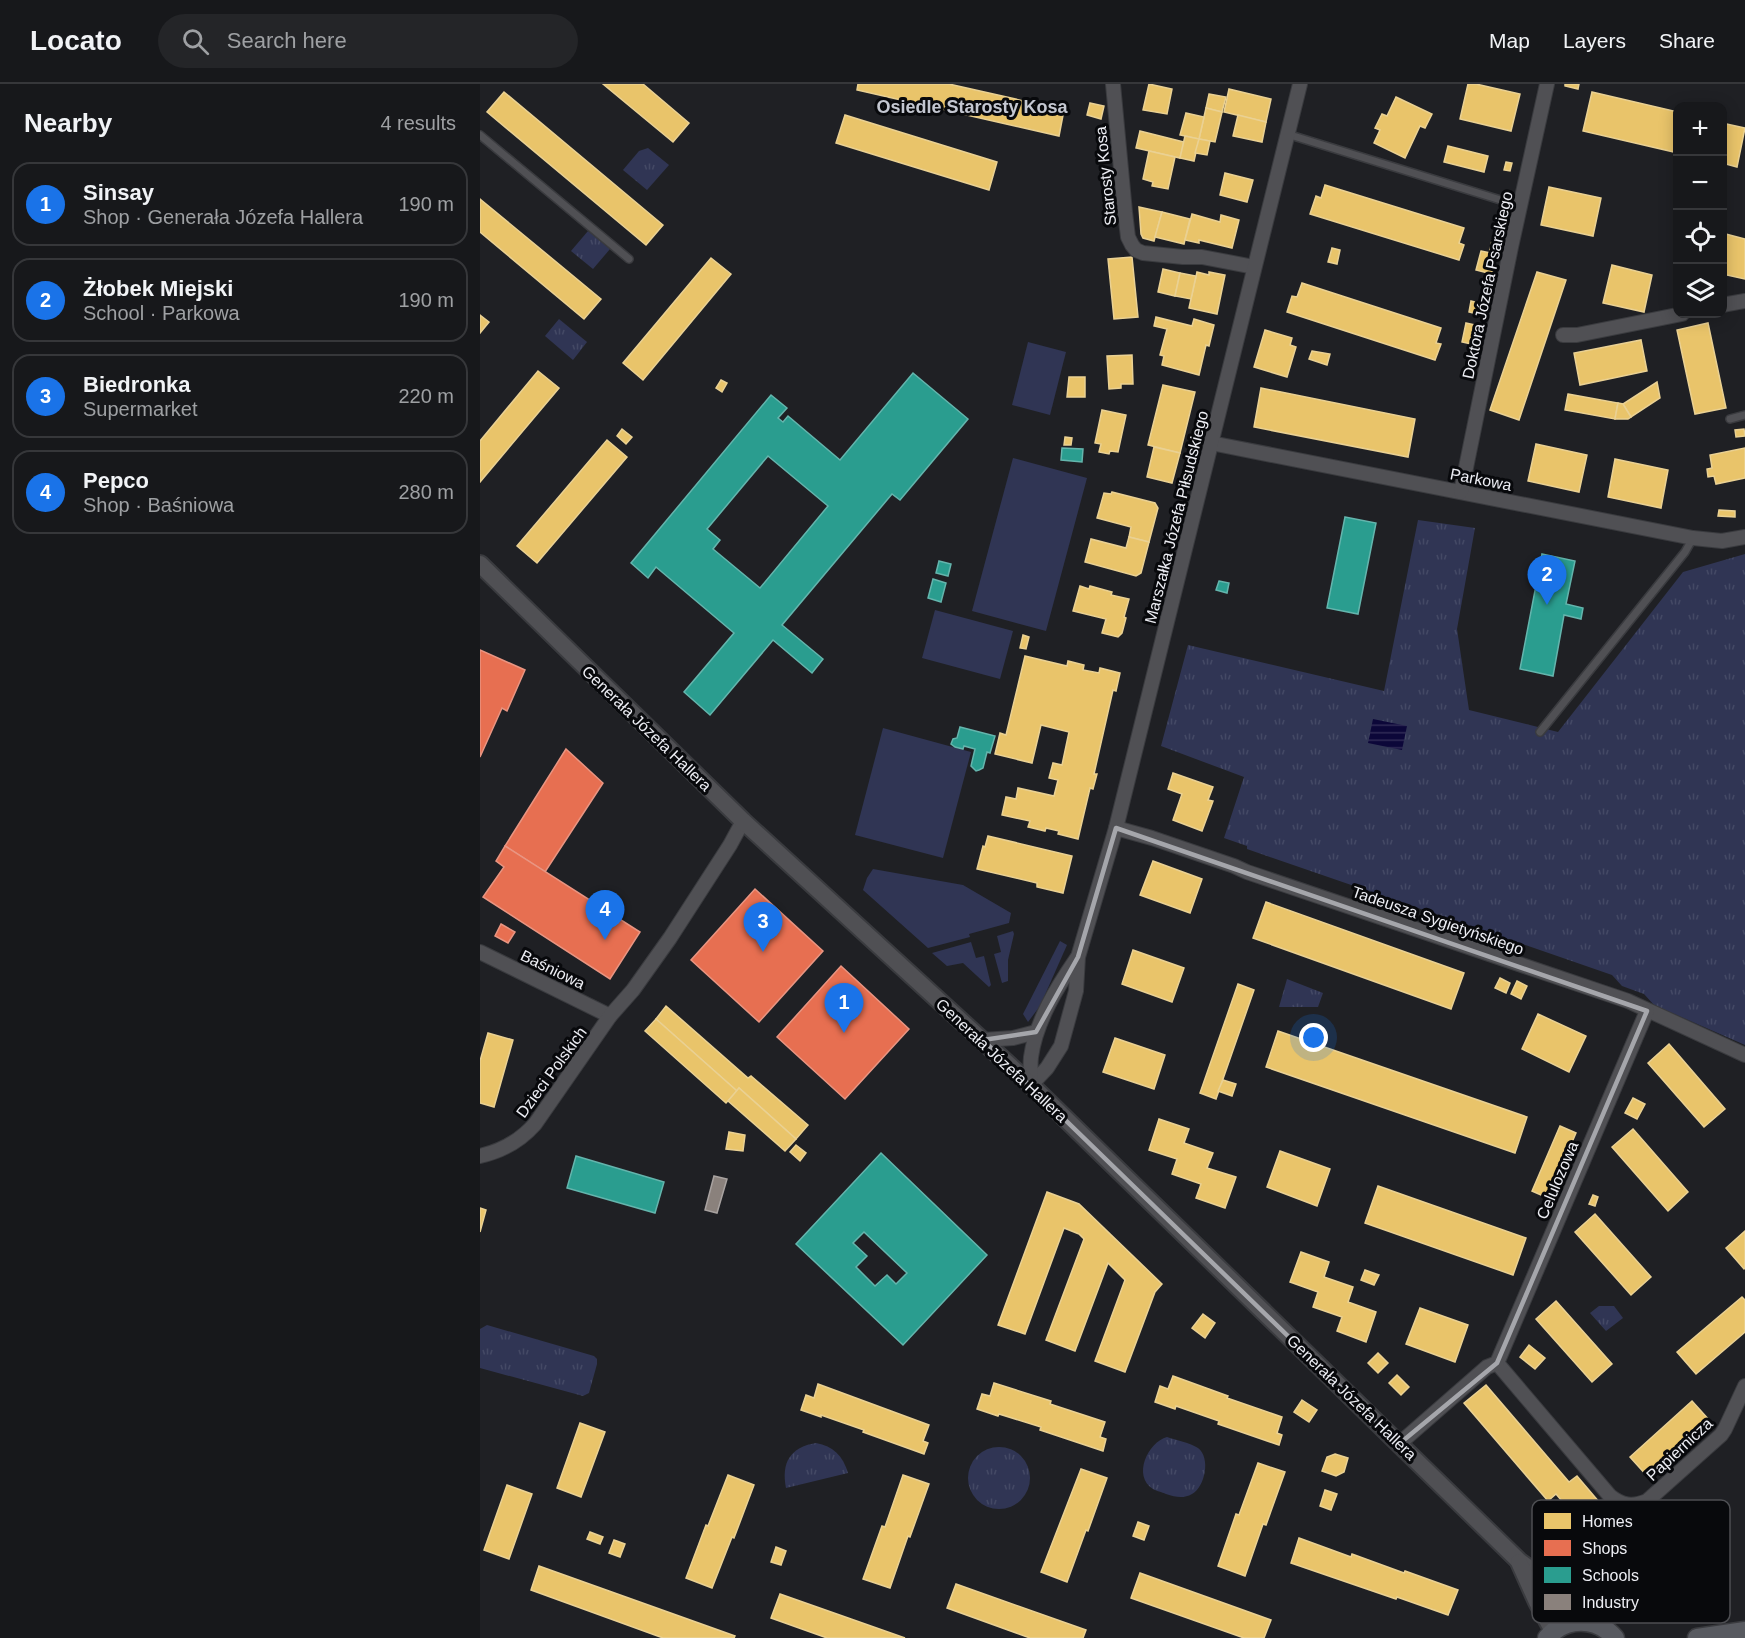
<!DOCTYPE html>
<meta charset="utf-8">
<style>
body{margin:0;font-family:Arial,sans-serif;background:#242528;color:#f1f3f6}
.controls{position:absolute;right:18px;top:18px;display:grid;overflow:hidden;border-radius:12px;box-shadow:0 3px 15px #0003}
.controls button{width:54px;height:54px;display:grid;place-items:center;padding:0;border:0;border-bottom:2px solid #36373a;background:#17181b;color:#f1f3f6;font:30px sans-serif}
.you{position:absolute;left:834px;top:954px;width:21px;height:21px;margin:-15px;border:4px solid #fff;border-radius:50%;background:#1a73e8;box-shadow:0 0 0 9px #1a73e833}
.badge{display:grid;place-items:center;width:39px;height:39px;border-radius:50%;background:#1a73e8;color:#fff;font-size:20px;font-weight:700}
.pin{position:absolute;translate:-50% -50px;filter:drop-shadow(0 2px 3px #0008)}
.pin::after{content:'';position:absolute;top:32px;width:21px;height:18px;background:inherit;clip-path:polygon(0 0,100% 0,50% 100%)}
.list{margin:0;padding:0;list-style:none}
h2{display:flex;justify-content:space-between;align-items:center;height:78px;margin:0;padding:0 24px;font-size:26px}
h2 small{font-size:20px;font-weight:400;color:#9ea0a3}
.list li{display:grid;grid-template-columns:39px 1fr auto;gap:18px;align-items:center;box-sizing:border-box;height:84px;margin:0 12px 12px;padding:0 12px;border:2px solid #36373a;border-radius:18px}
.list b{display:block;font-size:22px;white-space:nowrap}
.list p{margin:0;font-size:20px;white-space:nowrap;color:#9ea0a3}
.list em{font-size:20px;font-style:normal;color:#9ea0a3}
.icon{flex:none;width:33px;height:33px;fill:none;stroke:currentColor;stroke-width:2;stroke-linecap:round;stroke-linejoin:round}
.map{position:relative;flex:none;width:1265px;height:1554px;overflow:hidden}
header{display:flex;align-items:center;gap:36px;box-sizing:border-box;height:84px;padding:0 30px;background:#17181b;border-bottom:2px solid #36373a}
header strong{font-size:28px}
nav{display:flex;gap:33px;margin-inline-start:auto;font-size:21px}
.search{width:420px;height:54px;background:#242528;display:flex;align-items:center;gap:15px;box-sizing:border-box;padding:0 21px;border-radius:33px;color:#9ea0a3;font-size:22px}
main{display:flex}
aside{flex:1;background:#17181b}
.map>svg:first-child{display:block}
.grass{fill:#303554}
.park{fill:url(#park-tufts)}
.water{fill:url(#water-rules)}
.homes{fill:#e9c46a;stroke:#ead193;stroke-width:1.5}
.shops{fill:#e76f51;stroke:#e99582;stroke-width:1.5}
.schools{fill:#2a9d8f;stroke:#64b5ad;stroke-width:1.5;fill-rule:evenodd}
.industry{fill:#8a817c;stroke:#a8a2a0;stroke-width:1.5}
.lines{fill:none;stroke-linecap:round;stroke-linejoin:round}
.service-casing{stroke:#3a3b3f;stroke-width:10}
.minor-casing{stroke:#3a3b3f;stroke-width:16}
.tertiary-casing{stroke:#3a3b3f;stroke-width:20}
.secondary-casing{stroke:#3a3b3f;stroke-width:21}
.service{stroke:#505054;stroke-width:7}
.minor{stroke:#505054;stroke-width:14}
.tertiary{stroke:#505054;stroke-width:16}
.secondary{stroke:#585a60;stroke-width:18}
.marked{fill:none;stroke:#a5a6ab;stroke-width:4.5;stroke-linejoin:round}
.labels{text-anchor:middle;stroke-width:6;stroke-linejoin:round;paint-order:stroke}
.street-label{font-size:16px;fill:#edeef4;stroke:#08090c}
.neighbourhood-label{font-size:18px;font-weight:bold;fill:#c4c7d1;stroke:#08090c}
.key{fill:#08090c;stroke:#4d4e52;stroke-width:1.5}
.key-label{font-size:16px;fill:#edeef4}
</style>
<header>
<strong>Locato</strong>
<div class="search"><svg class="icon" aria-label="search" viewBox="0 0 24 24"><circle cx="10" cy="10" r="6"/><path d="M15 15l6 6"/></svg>Search here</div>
<nav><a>Map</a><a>Layers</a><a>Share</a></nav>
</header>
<main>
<aside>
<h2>Nearby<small>4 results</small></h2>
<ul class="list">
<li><span class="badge">1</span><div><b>Sinsay</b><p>Shop · Generała Józefa Hallera</p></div><em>190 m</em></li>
<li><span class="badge">2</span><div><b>Żłobek Miejski</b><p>School · Parkowa</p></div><em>190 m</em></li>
<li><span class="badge">3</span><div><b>Biedronka</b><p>Supermarket</p></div><em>220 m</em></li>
<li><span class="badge">4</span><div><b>Pepco</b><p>Shop · Baśniowa</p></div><em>280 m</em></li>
</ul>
</aside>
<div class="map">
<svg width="1265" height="1554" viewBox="0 0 1265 1554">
<defs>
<pattern id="park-tufts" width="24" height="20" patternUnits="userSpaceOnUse" patternTransform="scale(1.5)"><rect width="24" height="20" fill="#303554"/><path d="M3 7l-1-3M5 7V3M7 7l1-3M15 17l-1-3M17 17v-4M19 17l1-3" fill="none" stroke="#444965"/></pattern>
<pattern id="water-rules" width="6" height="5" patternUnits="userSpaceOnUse" patternTransform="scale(1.5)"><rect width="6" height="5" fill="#0c0739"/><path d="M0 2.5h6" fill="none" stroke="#302b56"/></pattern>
</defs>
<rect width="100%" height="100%" fill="#1f2024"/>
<g class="grass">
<path d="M548,258L586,268L570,331L532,321Z"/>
<path d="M533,374L607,394L566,547L492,527Z"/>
<path d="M455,526L533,547L520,595L442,574Z"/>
<path d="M403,644L491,668L463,774L375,751Z"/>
<path d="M393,785L483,801L531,829L529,839L489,850L490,853L448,864L383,806L387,794Z"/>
<path d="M533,847L534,850L528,876V897L522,899L514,870L521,868L517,852Z"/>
<path d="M580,857L587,861L560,922L548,938L543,930Z"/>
<path d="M491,858L496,874L504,872L511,901L509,903L483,879L467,882L452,869Z"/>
</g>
<g class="park">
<path d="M168,64L189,81L167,106L143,86L159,67Z"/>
<path d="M108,147L130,165L113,185L91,167Z"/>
<path d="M79,235L107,258L93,276L65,252Z"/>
<path d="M938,436L995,444L977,545L989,626L1078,648L1203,488L1265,470V961L1174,921L1164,910L1142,902L1132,891L767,765V762L744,754L764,693L681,662L708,561L904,607Z"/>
<path d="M807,895L843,909L838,923H799Z"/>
<path d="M1119,1222H1134L1143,1234L1126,1247L1110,1229Z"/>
<path d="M7,1241L114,1272L117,1275V1280L109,1309L103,1312L0,1284V1245Z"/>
<path d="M687,1353C696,1356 710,1359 718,1364C731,1374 725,1403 712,1410C703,1415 696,1413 686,1410C682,1408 676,1407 673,1405C652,1392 668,1358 687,1353Z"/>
<path d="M336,1359C353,1362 363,1372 368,1389L306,1404C301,1379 310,1363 336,1359Z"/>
<circle cx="519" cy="1394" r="31"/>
</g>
<path class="water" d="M893,635L927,642L922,666L888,659Z"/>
<g class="homes">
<path d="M123,0H163L209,39L193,58Z"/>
<path d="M378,0H469L584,26L579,52L377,6Z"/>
<path d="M669,0L692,5L687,30L663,26Z"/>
<path d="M988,0H996L1040,10L1031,47L980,35Z"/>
<path d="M1085,0H1099L1098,5L1085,2Z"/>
<path d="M749,5L791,15L786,38L744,28Z"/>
<path d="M24,8L183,141L166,161L7,28Z"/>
<path d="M1112,8L1198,28V69L1103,47Z"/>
<path d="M729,10L746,13L742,28L726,24Z"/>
<path d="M916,13L952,30L945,44L940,42L925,74L894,59L900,46L895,44L902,30L907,32Z"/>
<path d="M610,19L624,22L621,35L607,31Z"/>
<path d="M726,24L742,28L735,58L719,55Z"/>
<path d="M706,29L724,33L719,55L700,51Z"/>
<path d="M365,31L517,78L509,106L356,59Z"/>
<path d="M758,31L786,38L782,58L753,52Z"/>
<path d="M1242,39L1265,44L1257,83L1242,79Z"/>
<path d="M660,47L704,58L700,74L656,64Z"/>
<path d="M705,52L719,55L714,77L700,74Z"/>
<path d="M719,55L730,57L727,71L715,69Z"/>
<path d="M968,62L1008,72L1004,88L964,78Z"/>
<path d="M669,67L695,73L688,105L672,102L673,98L663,95Z"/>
<path d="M1026,78L1032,79L1030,87L1024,86Z"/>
<path d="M745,89L773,96L767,118L740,111Z"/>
<path d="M845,101L984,144L979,159L984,161L979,176L830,130L836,112L841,114Z"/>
<path d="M1069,103L1121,114L1113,152L1061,141Z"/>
<path d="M0,115L121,215L104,235L0,148Z"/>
<path d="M659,123L682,128L674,157L663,154L661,150Z"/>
<path d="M682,128L710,135L704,160L675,153Z"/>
<path d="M712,130L740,138L741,131L759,136L752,164L719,156V159L705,156Z"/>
<path d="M1242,149L1265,155V195L1242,190Z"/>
<path d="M1012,156L1020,158L1018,168L1010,166Z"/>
<path d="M852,164L860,166L857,180L848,178Z"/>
<path d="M1001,167L1016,170L1012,190L996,186Z"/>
<path d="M652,173L658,233L634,235L628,175Z"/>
<path d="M231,174L251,190L163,296L143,279Z"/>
<path d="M1132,181L1172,191L1164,228L1123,219Z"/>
<path d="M683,185L700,189L695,212L678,208Z"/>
<path d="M717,188L729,191V188L745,191L737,230L709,224Z"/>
<path d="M1057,188L1086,196L1039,336L1010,326Z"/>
<path d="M700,189L716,192L711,215L695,212Z"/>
<path d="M822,199L961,244L956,259L961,260L955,276L807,228L812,212L817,213Z"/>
<path d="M991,217L1003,220L1001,231L989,228Z"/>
<path d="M0,231L9,238L0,249Z"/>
<path d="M676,233L712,242L714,235L734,241L729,262L726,261L719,291L682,281L684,272L680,271L687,245L674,242Z"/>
<path d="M986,239L1000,242L996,261L982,258Z"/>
<path d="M1228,239L1246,324L1215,330L1197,246Z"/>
<path d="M785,246L812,254L810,261L816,263L807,293L774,283Z"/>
<path d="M1161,256L1167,287L1100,301L1094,269Z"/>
<path d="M832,267L850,270L847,281L829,275Z"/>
<path d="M652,271L653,300H641V304L629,305L627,272Z"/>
<path d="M58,287L79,304L0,398V357Z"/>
<path d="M589,293H605V313H587Z"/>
<path d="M241,296L247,299L242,308L236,304Z"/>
<path d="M1177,298L1180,314L1151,333L1143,320Z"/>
<path d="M683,301L715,308L700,369L668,361Z"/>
<path d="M781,304L935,335L928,373L774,343Z"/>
<path d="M1088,310L1138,319L1135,335L1085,326Z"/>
<path d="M1138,319L1143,320L1151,333L1148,335H1135Z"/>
<path d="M622,326L646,331L638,368L630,367L629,370L619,368L621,360L615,359Z"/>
<path d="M142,345L152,353L146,360L137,352Z"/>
<path d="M1264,345L1265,352L1256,353L1255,346Z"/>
<path d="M585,353L592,354L591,361H584Z"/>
<path d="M127,356L147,373L57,479L37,462Z"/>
<path d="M1056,360L1107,371L1099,408L1048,397Z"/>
<path d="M674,363L700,369L692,399L667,393Z"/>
<path d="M1265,364V394L1236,400L1234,392L1228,393L1227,385L1232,384L1230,371Z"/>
<path d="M1135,375L1188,386L1181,424L1128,413Z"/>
<path d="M632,408L675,419L678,424L669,458L649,453L651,443L617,434L624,409L631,410Z"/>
<path d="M1239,426L1255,427V433L1238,432Z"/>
<path d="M649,453L669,458L661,489L656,492L605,478L611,455L646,464Z"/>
<path d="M600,502L609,505L610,502L632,508L631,511L649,515L644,533L646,534L642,549L638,553L622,549L626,535L593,527Z"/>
<path d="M543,551L549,553L546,565L540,564Z"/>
<path d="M545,572L587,582L588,577L604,581L603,586L619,589L620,584L640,589L636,607L633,606L614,690H617L613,705L610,704L598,755L578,750L579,747L566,744L565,747L548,743L550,737L522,731L526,713L536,715L538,704L574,712L578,696L569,694L573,679L582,681L589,648L561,641L552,679L515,670L520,649L526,651Z"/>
<path d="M693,689L733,703L728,716L733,717L722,747L693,736L702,710L688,705Z"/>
<path d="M508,752L592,772L583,809L557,803V799L497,785L503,762L505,763Z"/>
<path d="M673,777L722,795L710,829L660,811Z"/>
<path d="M786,818L984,889L971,925L773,854Z"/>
<path d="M653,866L704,884L692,918L642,900Z"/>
<path d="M1020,894L1030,899L1026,909L1015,904Z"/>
<path d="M1037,897L1047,902L1041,915L1031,910Z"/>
<path d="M758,900L774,906L736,1015L720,1009Z"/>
<path d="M186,922L268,994L271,992L328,1041L316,1055L259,1004L257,1007L176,935Z"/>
<path d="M1058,930L1106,952L1089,988L1042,965Z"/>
<path d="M176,935L257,1007L246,1019L165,947Z"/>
<path d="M798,947L1047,1033L1035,1069L786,983Z"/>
<path d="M8,949L33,956L14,1023L0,1019V977Z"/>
<path d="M635,954L685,971L674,1005L623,988Z"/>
<path d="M1189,960L1245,1025L1224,1043L1168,979Z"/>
<path d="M743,996L756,1000L752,1012L738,1007Z"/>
<path d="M259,1004L316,1055L305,1067L248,1017Z"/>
<path d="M1153,1014L1165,1020L1157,1035L1145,1029Z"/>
<path d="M679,1035L709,1045L704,1059L733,1069L727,1084L756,1093L745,1124L716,1114L721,1100L692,1090L697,1075L669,1066Z"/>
<path d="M1080,1042L1096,1049L1068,1114L1052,1107Z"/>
<path d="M1153,1045L1208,1108L1188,1127L1132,1063Z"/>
<path d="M249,1048L265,1051L263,1067L246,1065Z"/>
<path d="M316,1061L326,1069L320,1077L310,1068Z"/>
<path d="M800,1067L850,1085L837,1122L787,1103Z"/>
<path d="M898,1102L1046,1154L1033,1191L885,1139Z"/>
<path d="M567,1108L599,1120L682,1200L675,1208L645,1288L615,1277L645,1196L628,1179L595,1267L566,1256L604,1155L599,1150L584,1144L545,1250L518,1241Z"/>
<path d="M1113,1111L1118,1113L1115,1122L1109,1120Z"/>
<path d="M0,1124L6,1126L0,1148Z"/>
<path d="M1115,1130L1171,1193L1151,1211L1095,1148Z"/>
<path d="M1265,1147V1184L1264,1185L1246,1164Z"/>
<path d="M821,1168L849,1178L844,1193L873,1203L868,1218L896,1228L886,1258L857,1247L862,1233L833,1223L838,1208L810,1198Z"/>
<path d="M885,1186L899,1191L894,1201L881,1196Z"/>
<path d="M1262,1213L1265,1216V1248L1216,1290L1197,1268Z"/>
<path d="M1076,1217L1132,1280L1112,1298L1056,1235Z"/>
<path d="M940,1224L988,1241L975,1278L926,1260Z"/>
<path d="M723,1230L735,1239L725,1254L712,1244Z"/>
<path d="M1049,1261L1065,1274L1055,1285L1040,1273Z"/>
<path d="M898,1269L908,1279L898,1289L888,1279Z"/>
<path d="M917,1291L929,1303L921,1311L909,1299Z"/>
<path d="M693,1292L748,1312L747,1314L802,1333L797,1349L802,1351L799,1361L738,1340L739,1337L696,1322L695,1325L675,1318L680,1302L688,1305Z"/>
<path d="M514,1299L571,1317L570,1320L625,1338L620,1353L626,1355L623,1367L560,1346L561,1343L519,1330L518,1332L497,1325L502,1310L510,1312Z"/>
<path d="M338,1300L449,1341L443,1357L448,1359L444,1370L383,1348L384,1346L341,1331V1333L321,1326L326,1311L334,1314Z"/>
<path d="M1006,1301L1089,1398L1097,1392L1125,1425L1104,1443L1076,1410L1068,1417L984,1319Z"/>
<path d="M822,1316L837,1326L829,1338L814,1328Z"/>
<path d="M1212,1317L1230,1337L1168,1393L1150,1373Z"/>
<path d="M100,1339L125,1348L101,1413L77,1404Z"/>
<path d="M855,1370L868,1374L864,1388L856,1392L842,1387L847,1373Z"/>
<path d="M778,1379L805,1388L786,1441L783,1440L765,1492L738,1482L756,1430L759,1431Z"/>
<path d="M601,1385L627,1394L608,1447L606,1446L587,1498L561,1488Z"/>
<path d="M248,1391L274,1401L254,1454L252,1453L232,1504L206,1494L226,1441L228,1442Z"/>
<path d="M423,1391L449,1400L430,1453L428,1452L410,1504L383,1495L402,1442L405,1443Z"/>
<path d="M27,1401L52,1410L29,1475L4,1466Z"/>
<path d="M845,1406L857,1410L851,1426L840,1422Z"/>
<path d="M658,1438L669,1442L664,1456L653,1452Z"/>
<path d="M110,1448L123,1453L120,1460L107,1455Z"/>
<path d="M819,1454L871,1473L872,1470L924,1489L925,1487L978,1506L968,1531L917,1513L916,1515L811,1479Z"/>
<path d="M134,1456L145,1460L140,1473L129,1469Z"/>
<path d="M296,1463L306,1467L301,1481L291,1478Z"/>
<path d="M59,1482L255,1552L254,1554H183L51,1506Z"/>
<path d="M660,1489L791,1536L784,1554H764L651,1514Z"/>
<path d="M476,1500L606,1546L603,1554H550L467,1524Z"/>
<path d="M300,1510L425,1554H347L291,1534Z"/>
</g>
<g class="shops">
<path d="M0,566L45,586L27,627L22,624L0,673Z"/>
<path d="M86,665L123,699L65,788L25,762Z"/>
<path d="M25,762L160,848L130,895L3,813L24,783L16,777Z"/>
<path d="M275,805L343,867L279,938L211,876Z"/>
<path d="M21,840L35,848L28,859L15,852Z"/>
<path d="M361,882L429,945L365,1015L297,953Z"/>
</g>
<g class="schools">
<path d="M433,289L488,335L420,416L412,410L302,541L343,575L332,589L293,556L230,631L204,608L254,549L176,483L168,494L151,479L291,311L307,324L298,334L303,338L308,332L360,376ZM288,372L348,422L280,504L233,465L240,456L227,445Z"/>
<path d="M582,364L603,365L602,378L581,376Z"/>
<path d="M865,433L896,439L878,530L847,524Z"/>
<path d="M1062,470L1095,477L1086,520L1103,524L1101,535L1084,531L1073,592L1040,585Z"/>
<path d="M459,477L471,480L468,492L456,489Z"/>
<path d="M453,495L466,499L461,518L448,514Z"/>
<path d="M739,497L749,499L747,509L736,506Z"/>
<path d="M480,643L515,652L510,669L507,668L503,684L499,686L496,687L491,682L495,665L484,662L483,665L475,663L471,660L473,655L477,654Z"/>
<path d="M401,1069L507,1171L423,1261L316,1160ZM384,1148L427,1189L416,1200L407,1191L395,1202L376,1183L387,1172L373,1159Z"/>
<path d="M96,1072L184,1098L175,1129L87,1104Z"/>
</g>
<path class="industry" d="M234,1092L247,1095L237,1129L225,1126Z"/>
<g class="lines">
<g class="service-casing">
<g id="service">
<path d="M807,50L1040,122"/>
<path d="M0,51L149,175"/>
<path d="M1250,335L1265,331"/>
<path d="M1060,648L1205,468L1213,454"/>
</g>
</g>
<g class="minor-casing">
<g id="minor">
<path d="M633,0L645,128L648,153L652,161L656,166L663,169L703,173H722L774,183"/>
<path d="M1242,221L1265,217"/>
<path d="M1083,251H1097L1202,230"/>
<path d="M731,359L1213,454L1242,457L1265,453"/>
<path d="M981,408L1031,163L1067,0"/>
<path d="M636,744L672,754L754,782L767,788L1148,917L1265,971"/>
<path d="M0,868L130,932"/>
<path d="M1167,927L1017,1279L1130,1412C1142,1422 1153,1423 1167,1417L1241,1351L1245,1345L1265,1302"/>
<path d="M503,956L533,954L556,948"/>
<path d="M551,1001L567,984L581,962L596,907L598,873L636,744L820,0"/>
<path d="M551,1001C551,992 550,982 551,973C556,937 577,903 597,874"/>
<path d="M0,1072C22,1067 40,1057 55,1040L130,932L153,906L190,854L250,761L263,737"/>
<path d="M919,1360L1007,1283L1017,1279"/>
</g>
</g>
<g class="tertiary-casing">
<g id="tertiary">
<path d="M0,480L263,737L551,1001L1039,1477L1065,1496L1090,1538"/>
<path d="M1039,1478L1057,1518L1073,1547"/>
</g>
</g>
<g class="secondary-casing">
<g id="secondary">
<path d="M1067,1554C1086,1532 1117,1533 1135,1554"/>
<path d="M1217,1554L1265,1547"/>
</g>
</g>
<use href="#service" class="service"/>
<use href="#minor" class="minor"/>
<use href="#tertiary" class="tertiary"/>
<use href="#secondary" class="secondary"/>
</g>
<path class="marked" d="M636,744L1167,927L1017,1279L919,1360L503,956L556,948L598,873Z"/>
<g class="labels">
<g class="street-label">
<text transform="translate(625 92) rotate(-96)" y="6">Starosty Kosa</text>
<text transform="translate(1007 201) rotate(-78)" y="6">Doktora Józefa Psarskiego</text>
<text transform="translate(1001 395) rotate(11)" y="6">Parkowa</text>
<text transform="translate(696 433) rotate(-76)" y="6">Marszałka Józefa Piłsudskiego</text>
<text transform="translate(167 644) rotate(44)" y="6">Generała Józefa Hallera</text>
<text transform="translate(958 836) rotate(19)" y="6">Tadeusza Sygietyńskiego</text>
<text transform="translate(73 885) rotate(26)" y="6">Baśniowa</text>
<text transform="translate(522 976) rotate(43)" y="6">Generała Józefa Hallera</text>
<text transform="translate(71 988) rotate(-54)" y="6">Dzieci Polskich</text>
<text transform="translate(1077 1096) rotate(-67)" y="6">Celulozowa</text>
<text transform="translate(872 1313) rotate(44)" y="6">Generała Józefa Hallera</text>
<text transform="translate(1199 1365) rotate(-43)" y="6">Papiernicza</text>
</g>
<g class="neighbourhood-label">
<text x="492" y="29">Osiedle Starosty Kosa</text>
</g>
</g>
<rect x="1052" y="1416" width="198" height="123" rx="9" class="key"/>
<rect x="1064" y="1429" width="27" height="16" fill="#e9c46a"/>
<rect x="1064" y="1456" width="27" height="16" fill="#e76f51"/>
<rect x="1064" y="1483" width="27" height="16" fill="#2a9d8f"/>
<rect x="1064" y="1510" width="27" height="16" fill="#8a817c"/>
<g class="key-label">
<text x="1102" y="1443">Homes</text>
<text x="1102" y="1470">Shops</text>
<text x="1102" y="1497">Schools</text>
<text x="1102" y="1524">Industry</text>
</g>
</svg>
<div class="controls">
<button>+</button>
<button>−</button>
<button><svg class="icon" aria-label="locate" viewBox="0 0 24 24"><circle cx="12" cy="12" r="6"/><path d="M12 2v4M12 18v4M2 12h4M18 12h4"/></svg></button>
<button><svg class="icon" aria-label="layers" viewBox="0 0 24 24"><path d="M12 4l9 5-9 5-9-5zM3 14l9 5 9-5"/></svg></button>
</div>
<div class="you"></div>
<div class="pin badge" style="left:364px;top:949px">1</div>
<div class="pin badge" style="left:1067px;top:521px">2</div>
<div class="pin badge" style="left:283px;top:868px">3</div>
<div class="pin badge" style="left:125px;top:856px">4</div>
</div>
</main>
